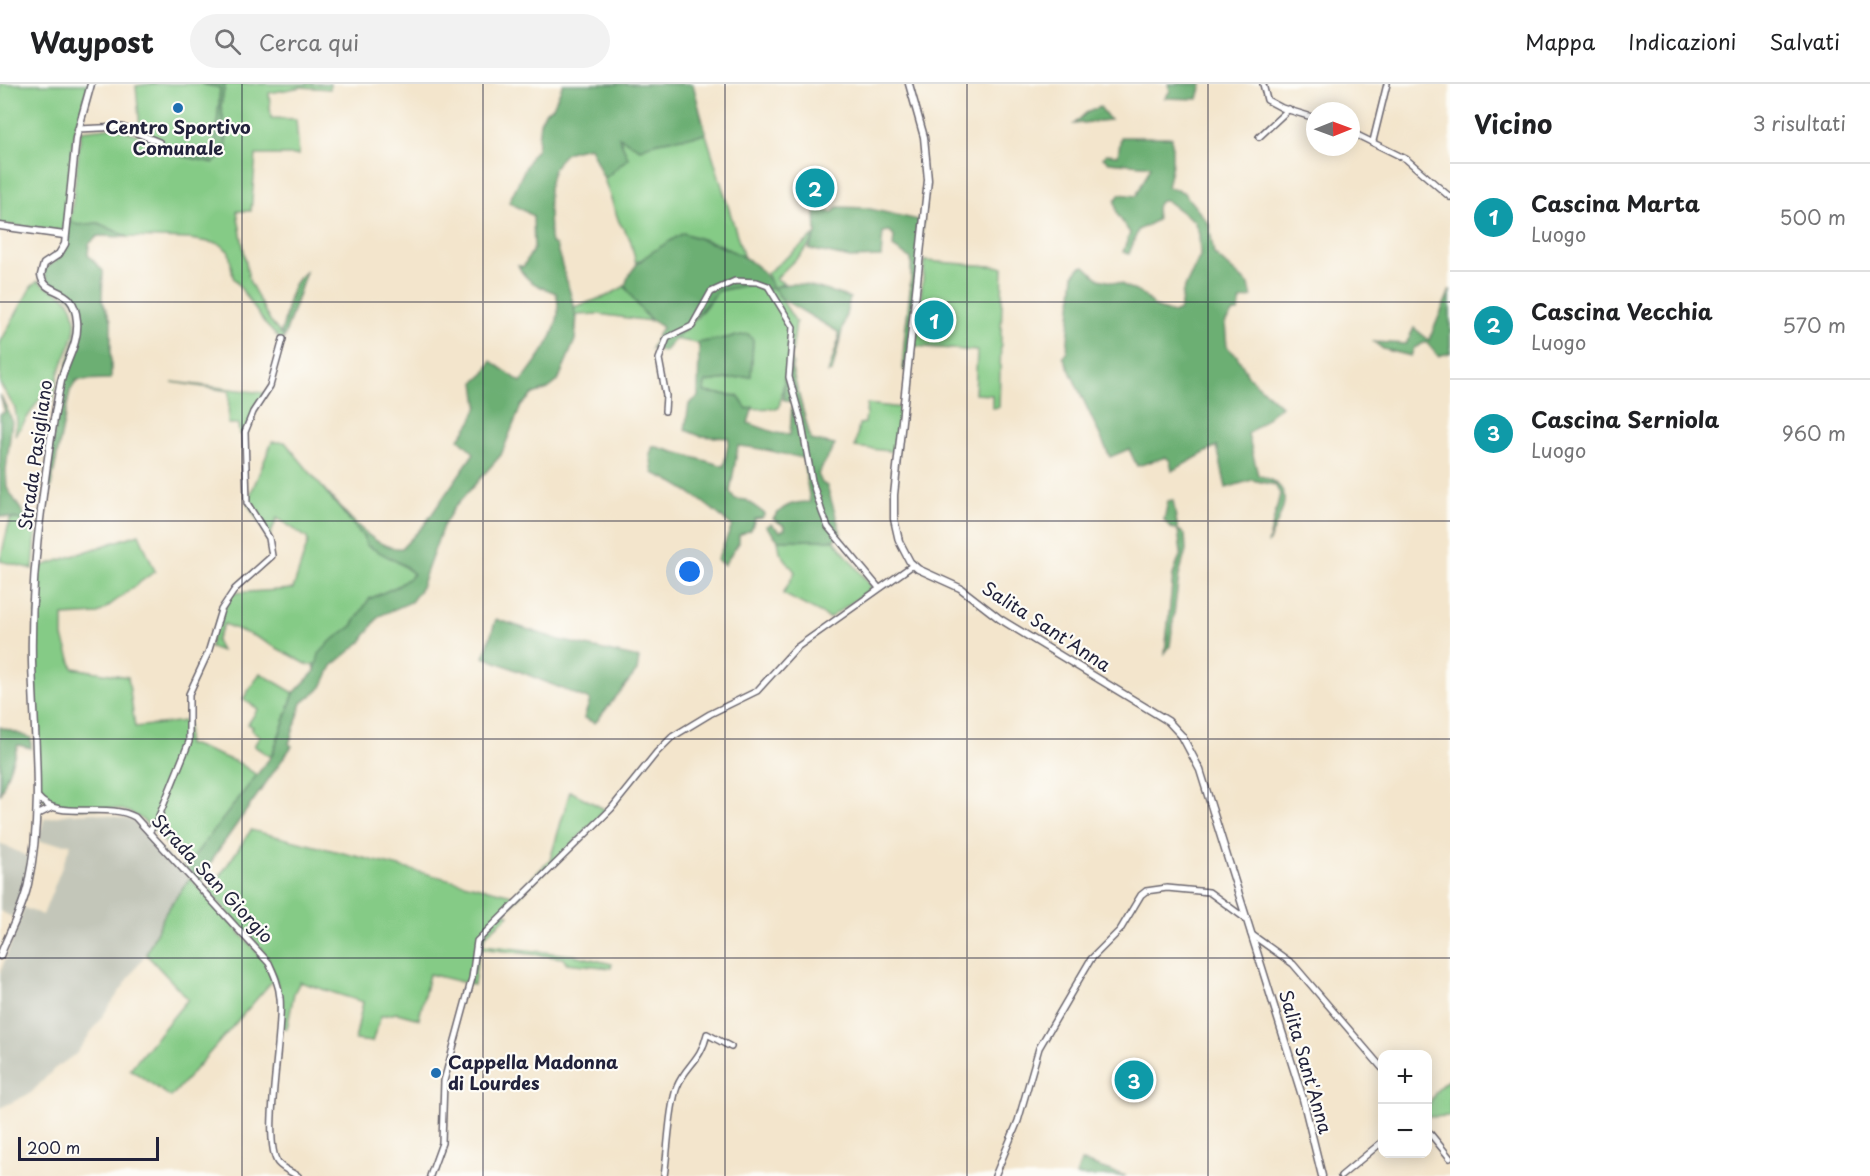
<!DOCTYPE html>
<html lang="it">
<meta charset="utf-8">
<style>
body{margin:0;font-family:"Playpen Sans",sans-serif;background:#f2f2f2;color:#202124}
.controls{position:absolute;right:18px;bottom:18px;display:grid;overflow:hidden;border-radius:12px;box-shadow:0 3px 15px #0003}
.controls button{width:54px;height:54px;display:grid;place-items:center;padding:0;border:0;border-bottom:2px solid #e0e0e0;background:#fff;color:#202124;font:30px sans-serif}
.compass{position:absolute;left:1306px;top:18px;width:54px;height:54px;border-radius:50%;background:#fff;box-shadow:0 3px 15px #0003;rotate:89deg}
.scale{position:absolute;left:18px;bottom:15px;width:141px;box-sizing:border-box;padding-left:6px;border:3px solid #22223b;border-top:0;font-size:16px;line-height:21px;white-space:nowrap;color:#22223b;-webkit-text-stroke:4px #fdfcf7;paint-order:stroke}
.you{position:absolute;left:690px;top:488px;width:21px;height:21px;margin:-15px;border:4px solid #fff;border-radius:50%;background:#1a73e8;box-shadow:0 0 0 9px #1a73e833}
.badge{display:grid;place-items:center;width:39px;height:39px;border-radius:50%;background:#1f6fb2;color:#fff;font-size:20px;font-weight:700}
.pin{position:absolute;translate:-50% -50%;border:3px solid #fff;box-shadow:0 2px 6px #0006}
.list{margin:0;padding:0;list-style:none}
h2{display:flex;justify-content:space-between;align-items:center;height:78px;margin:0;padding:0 24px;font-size:26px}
h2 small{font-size:20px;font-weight:400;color:#757577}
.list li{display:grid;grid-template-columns:39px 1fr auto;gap:18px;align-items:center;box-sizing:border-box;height:108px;padding:0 24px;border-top:2px solid #e0e0e0}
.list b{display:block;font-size:22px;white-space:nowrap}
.list p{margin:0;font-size:20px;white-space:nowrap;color:#757577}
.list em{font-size:20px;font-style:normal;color:#757577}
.icon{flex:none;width:33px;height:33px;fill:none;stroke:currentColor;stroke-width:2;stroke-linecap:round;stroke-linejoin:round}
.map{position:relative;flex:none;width:1450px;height:1092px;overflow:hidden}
header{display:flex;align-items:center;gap:36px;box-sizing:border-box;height:84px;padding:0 30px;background:#fff;border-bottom:2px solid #e0e0e0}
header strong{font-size:28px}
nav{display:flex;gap:33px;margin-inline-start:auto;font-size:21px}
.search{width:420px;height:54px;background:#f2f2f2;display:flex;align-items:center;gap:15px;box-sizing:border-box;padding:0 21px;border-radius:33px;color:#757577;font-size:22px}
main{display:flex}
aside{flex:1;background:#fff}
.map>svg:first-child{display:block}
.industrial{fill:#c3c6b9}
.green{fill:#85cb86;stroke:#547660;stroke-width:1.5}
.forest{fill:#6caf73;stroke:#476857;stroke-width:1.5}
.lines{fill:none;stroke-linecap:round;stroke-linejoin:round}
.minor-casing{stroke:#6b666e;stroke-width:8}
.tertiary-casing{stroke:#6b666e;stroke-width:9}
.minor{stroke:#fff;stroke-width:5}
.tertiary{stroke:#fff;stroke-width:6}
.grid{fill:none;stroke:#22223b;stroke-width:1.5;stroke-opacity:0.55}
.poi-dot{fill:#1f6fb2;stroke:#fdfcf7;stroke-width:2}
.labels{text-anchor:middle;stroke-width:4.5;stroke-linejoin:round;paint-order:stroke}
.poi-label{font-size:18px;font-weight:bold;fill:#22223b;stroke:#fdfcf7}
.street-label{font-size:18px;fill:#22223b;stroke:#fdfcf7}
</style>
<header>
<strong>Waypost</strong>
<div class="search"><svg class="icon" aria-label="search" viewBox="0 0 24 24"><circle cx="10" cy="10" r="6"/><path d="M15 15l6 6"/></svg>Cerca qui</div>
<nav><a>Mappa</a><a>Indicazioni</a><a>Salvati</a></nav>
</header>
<main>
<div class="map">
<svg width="1450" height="1092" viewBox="0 0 1450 1092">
<rect width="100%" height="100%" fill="#fdfcf7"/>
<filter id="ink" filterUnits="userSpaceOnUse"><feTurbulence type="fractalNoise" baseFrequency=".0167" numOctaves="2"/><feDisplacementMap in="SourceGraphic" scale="12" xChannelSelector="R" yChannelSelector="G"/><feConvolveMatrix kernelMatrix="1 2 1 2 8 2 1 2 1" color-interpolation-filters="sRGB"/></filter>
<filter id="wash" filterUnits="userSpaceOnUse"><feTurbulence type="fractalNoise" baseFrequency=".008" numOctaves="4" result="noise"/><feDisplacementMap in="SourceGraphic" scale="24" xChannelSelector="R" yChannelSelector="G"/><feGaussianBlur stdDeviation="1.35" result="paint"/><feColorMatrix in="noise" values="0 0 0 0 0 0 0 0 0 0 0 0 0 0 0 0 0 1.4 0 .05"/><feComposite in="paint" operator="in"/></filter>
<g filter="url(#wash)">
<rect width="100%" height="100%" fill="#f3e5cc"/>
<g class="industrial">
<path d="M96,729L133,736L190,794L166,828L152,861L76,970L54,985L31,1009L0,1024V889L24,824L43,831L71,760L38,758L44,735L70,730Z"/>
<path d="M0,759L30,774L22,815L12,833L0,827Z"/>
</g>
<g class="green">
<path d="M0,0H89L74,51L63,147L0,140Z"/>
<path d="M152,0H200L220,3L215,68L174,65L140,45L136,2Z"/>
<path d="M225,0H330V5L301,3L269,9L271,34L296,35L299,71H256L251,127H237L249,196L270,237L284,254L281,256L266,241L233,193L229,168L220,160L190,155L128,153L98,139L78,141L69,136L71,132L81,47L115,43L159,58L177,71L213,78L227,54L221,22Z"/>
<path d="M706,50L744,174L721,161L683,149L636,179L630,155L619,138L604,95L628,74L619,53L640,65L657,58Z"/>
<path d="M816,150C807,169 789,179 776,195L784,199L774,204L796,238L791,275L793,280L783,303L779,324L747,325L738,312L704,308L705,298L751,292L753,256L748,250L697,259L673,255L691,241L718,207L752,200L763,206L773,204L767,189Z"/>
<path d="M925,177L1003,183L999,323L992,324V311L975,310L977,267L915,262Z"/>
<path d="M38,197C47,206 63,208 68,216C86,243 65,268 58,291C56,300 55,309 53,318L43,310L15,352L17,338L15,324L0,300V259L31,203Z"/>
<path d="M625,202L650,237L598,230L577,231L575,256L574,223L607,212Z"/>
<path d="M172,298L265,309L243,350H239L238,340H228L229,307Z"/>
<path d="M867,320L902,324L896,368L855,363L859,340L865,339Z"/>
<path d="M272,358H285L364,454L414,490L398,502L369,515L352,542L330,558L315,587L314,580L308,581L256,553L224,540L216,557L221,567L210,563L213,547L232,509L293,505L308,458L307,454L277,434L269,454L247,419Z"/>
<path d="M10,435L23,436L36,449L33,485L0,477Z"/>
<path d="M139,450L155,487L98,530L63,532V553L73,584L128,593L135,643L185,637L188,639L187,661H193L239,679L258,692L191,776L193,792C177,774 152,738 131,729C102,716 61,736 38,710L34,576L39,483Z"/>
<path d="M778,456H834L871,502L870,506L829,534L783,510L795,488L780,468Z"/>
<path d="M260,589L294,609L271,673L254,662L260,652L251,646L253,643L248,640L258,625L243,615Z"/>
<path d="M570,707L606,726L504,828L509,831L485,852L482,861L579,872L612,880L611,884L566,879L563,874L479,864L474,901L429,890L419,935L397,929L381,932L372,958L355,956L363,918L300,898L294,909L287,945L282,943C284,875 251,855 209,808L251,746L516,812L519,806L550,776Z"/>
<path d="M190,794L268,880L275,894L171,1013L130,985L188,915L146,870L166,828Z"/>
<path d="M1450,995V1032L1428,1033C1427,1019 1438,1001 1450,995Z"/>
</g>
<g class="forest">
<path d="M200,0H225L221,22L227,64L224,71L213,79L177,71L159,58L174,65L215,68L220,4Z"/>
<path d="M563,0H693L706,50L657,58L640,65L619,53L628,74L604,95L590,63C583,65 569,66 564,71C542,90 550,128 550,153L551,159L556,161L574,222L576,239L575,256L558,297L548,305L533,310L521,322L501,371L454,424L443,442L420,506L411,518L379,532L361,558L332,582L322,603L302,619L289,660L292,662L215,771L201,799L193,792L191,776L273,670L294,609L315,587L319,570L330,558L352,542L369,515L398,502L414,490L405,482L366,461L364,454L322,403C342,423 372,467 402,464L425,440L474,369L459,355L471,338L478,322L475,298L485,289L491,277L521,298C540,271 566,244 556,209C540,203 525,198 518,181L523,183L534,164L533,132L509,118L531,72L537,65L540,38L546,27L553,23Z"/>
<path d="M1168,0H1202L1198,15L1165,14L1170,7Z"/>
<path d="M1100,23L1110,36L1074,40L1086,29Z"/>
<path d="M1121,53H1172V80L1167,103L1183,108L1209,140L1214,170L1249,201L1252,213L1241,216L1238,228H1233L1225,239L1227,263L1237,272L1249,293L1281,322L1248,350L1258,391C1302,404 1280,428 1268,460L1280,410L1275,401L1252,396L1226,404L1217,362L1172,387L1170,377L1166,373L1137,382L1129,365L1110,373L1063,272L1067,267L1074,190L1080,183L1085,182L1099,195L1121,200L1144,211L1155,223L1173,229L1180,226L1183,207L1200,172L1199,150L1194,137L1167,117H1161L1156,123L1157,136L1138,146L1129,170L1123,168L1130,149L1117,130L1115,117L1120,110L1136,112L1151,82L1109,78L1103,74L1106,70L1118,71Z"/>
<path d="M837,123L866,124L923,137L907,288L903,285C902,248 913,212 911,175L893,163L894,152L890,147L883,148L881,173L850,174L809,165L816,150L815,126L833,128Z"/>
<path d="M69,136L78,141L98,139L128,153L98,152L89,160L88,171L103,187L102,216L111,236V295L77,296L70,307L45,432L41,482L39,483C43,422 51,361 62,301C66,279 78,256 79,234C79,204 46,209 44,186L63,170Z"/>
<path d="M683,149C716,161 759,171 773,204C796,193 828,207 850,214L832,288L828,289L839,255L838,248L782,215L773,204L763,206L752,200L718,207L664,268L651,265L662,243C645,234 635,218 625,202C631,175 662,163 683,149Z"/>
<path d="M306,188L284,254L281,248C289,227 286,200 306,188Z"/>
<path d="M1450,206V269L1438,272L1426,258L1414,264L1411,272L1383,265L1374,258L1406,260L1414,244L1429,256Z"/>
<path d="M748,250L753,256L751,292L705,298L704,308L738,312L747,325L753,323L748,339L776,349L790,351L792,319L783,315L784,294L791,282L811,356L835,361L818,390L822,399L827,402L841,449L834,456H778L766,442L771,440L780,447L785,445V442L773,435C783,421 793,418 810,418L803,374C780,370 760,363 738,362L730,408L735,415L746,416L765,430L762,434L755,435L751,446L739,451V459L724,481L717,476L732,442C709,422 683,401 653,389L650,371L653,362L724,382L729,354L700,352L685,346L689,320L698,313L699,263L697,259Z"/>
<path d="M0,310L12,336L6,386L7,404L36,449L23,436L0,432V330L5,328Z"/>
<path d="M1173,416L1178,446L1185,450L1186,466L1179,491L1170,562L1165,569L1173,491L1181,469L1178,446L1171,444L1164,436L1168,417Z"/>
<path d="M496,535L560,556L639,574L637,587L595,639L584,634L590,616L484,573Z"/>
<path d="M0,643L31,654V664L18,661L0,711Z"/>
<path d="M1081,1077L1126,1092H1076Z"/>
</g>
</g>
<g filter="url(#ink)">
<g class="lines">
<g class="minor-casing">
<g id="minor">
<path d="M1263,0L1267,16L1282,24L1315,34"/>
<path d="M78,45L122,43L159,58"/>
<path d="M1351,48L1406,75L1450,113"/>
<path d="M1259,53L1289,25"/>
<path d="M1373,57L1387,0"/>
<path d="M665,327L666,312L659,275L667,254L692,242L711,208L735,197L757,198L768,202L793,243L789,293L801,336L812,397L822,428L828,443L879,504"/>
<path d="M38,713C57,738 107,717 135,733L269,879C274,890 279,901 280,914C284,948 261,1057 278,1079C283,1085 291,1088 298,1092"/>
<path d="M37,731L51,724"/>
<path d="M149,748L157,737L189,658V610L208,569L221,526L235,505L272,472L269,454L247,419L245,348L253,328L270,302L283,255"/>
<path d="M1251,850L1293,880L1382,984"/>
<path d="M1428,1047L1450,1074"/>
<path d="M430,1092L442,1059L444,997L472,894L477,857L611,725L657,668L672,653L710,630L757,607L796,564L913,481"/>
<path d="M664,1092C668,1068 669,1023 677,1003C685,982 701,977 707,950L731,963"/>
<path d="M995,1092L1018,1037L1039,964L1091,875L1120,846L1141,811L1146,807L1167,804L1209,808L1246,835"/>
<path d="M1341,1092L1382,1058"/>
</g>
</g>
<g class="tertiary-casing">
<g id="tertiary">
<path d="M909,0L924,53L928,96L894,411V435L899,457L910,478L918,485L960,504L1000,535L1168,637L1182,652L1200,686L1303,1015L1322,1092"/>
<path d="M0,142L64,151"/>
<path d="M0,872C9,848 23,825 28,800C44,727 34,652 32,578C31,526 35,470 42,419C47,378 53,337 61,297C66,276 79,260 77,237C74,199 45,214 41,191L44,180L59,170L65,160L76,54L91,0"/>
</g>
</g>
<use href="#minor" class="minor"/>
<use href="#tertiary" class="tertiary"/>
</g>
</g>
<path class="grid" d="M242,0V1092M483,0V1092M725,0V1092M967,0V1092M1208,0V1092M0,218H1450M0,437H1450M0,655H1450M0,874H1450"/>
<g class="poi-dot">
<circle cx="178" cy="24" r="6"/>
<circle cx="436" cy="989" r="6"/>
</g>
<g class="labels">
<g class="poi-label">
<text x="178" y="50">Centro Sportivo<tspan x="178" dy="21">Comunale</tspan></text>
<text x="448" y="985" text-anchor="start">Cappella Madonna<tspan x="448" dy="21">di Lourdes</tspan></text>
</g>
<g class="street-label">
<text transform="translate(36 371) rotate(-82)" y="6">Strada Pasigliano</text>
<text transform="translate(1046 543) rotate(33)" y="6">Salita Sant'Anna</text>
<text transform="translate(212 795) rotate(47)" y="6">Strada San Giorgio</text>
<text transform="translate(1305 978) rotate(74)" y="6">Salita Sant'Anna</text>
</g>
</g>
</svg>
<div class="controls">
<button>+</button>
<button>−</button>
</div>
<svg class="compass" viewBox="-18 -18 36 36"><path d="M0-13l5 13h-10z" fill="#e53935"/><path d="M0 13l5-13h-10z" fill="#757577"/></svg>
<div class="scale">200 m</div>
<div class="you"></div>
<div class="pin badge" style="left:934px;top:236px;background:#0f9aa8">1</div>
<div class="pin badge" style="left:815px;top:104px;background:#0f9aa8">2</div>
<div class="pin badge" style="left:1134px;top:996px;background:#0f9aa8">3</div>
</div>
<aside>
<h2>Vicino<small>3 risultati</small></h2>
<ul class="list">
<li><span class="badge" style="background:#0f9aa8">1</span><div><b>Cascina Marta</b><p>Luogo</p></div><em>500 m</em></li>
<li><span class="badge" style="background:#0f9aa8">2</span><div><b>Cascina Vecchia</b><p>Luogo</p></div><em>570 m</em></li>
<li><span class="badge" style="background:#0f9aa8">3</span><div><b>Cascina Serniola</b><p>Luogo</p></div><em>960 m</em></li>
</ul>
</aside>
</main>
